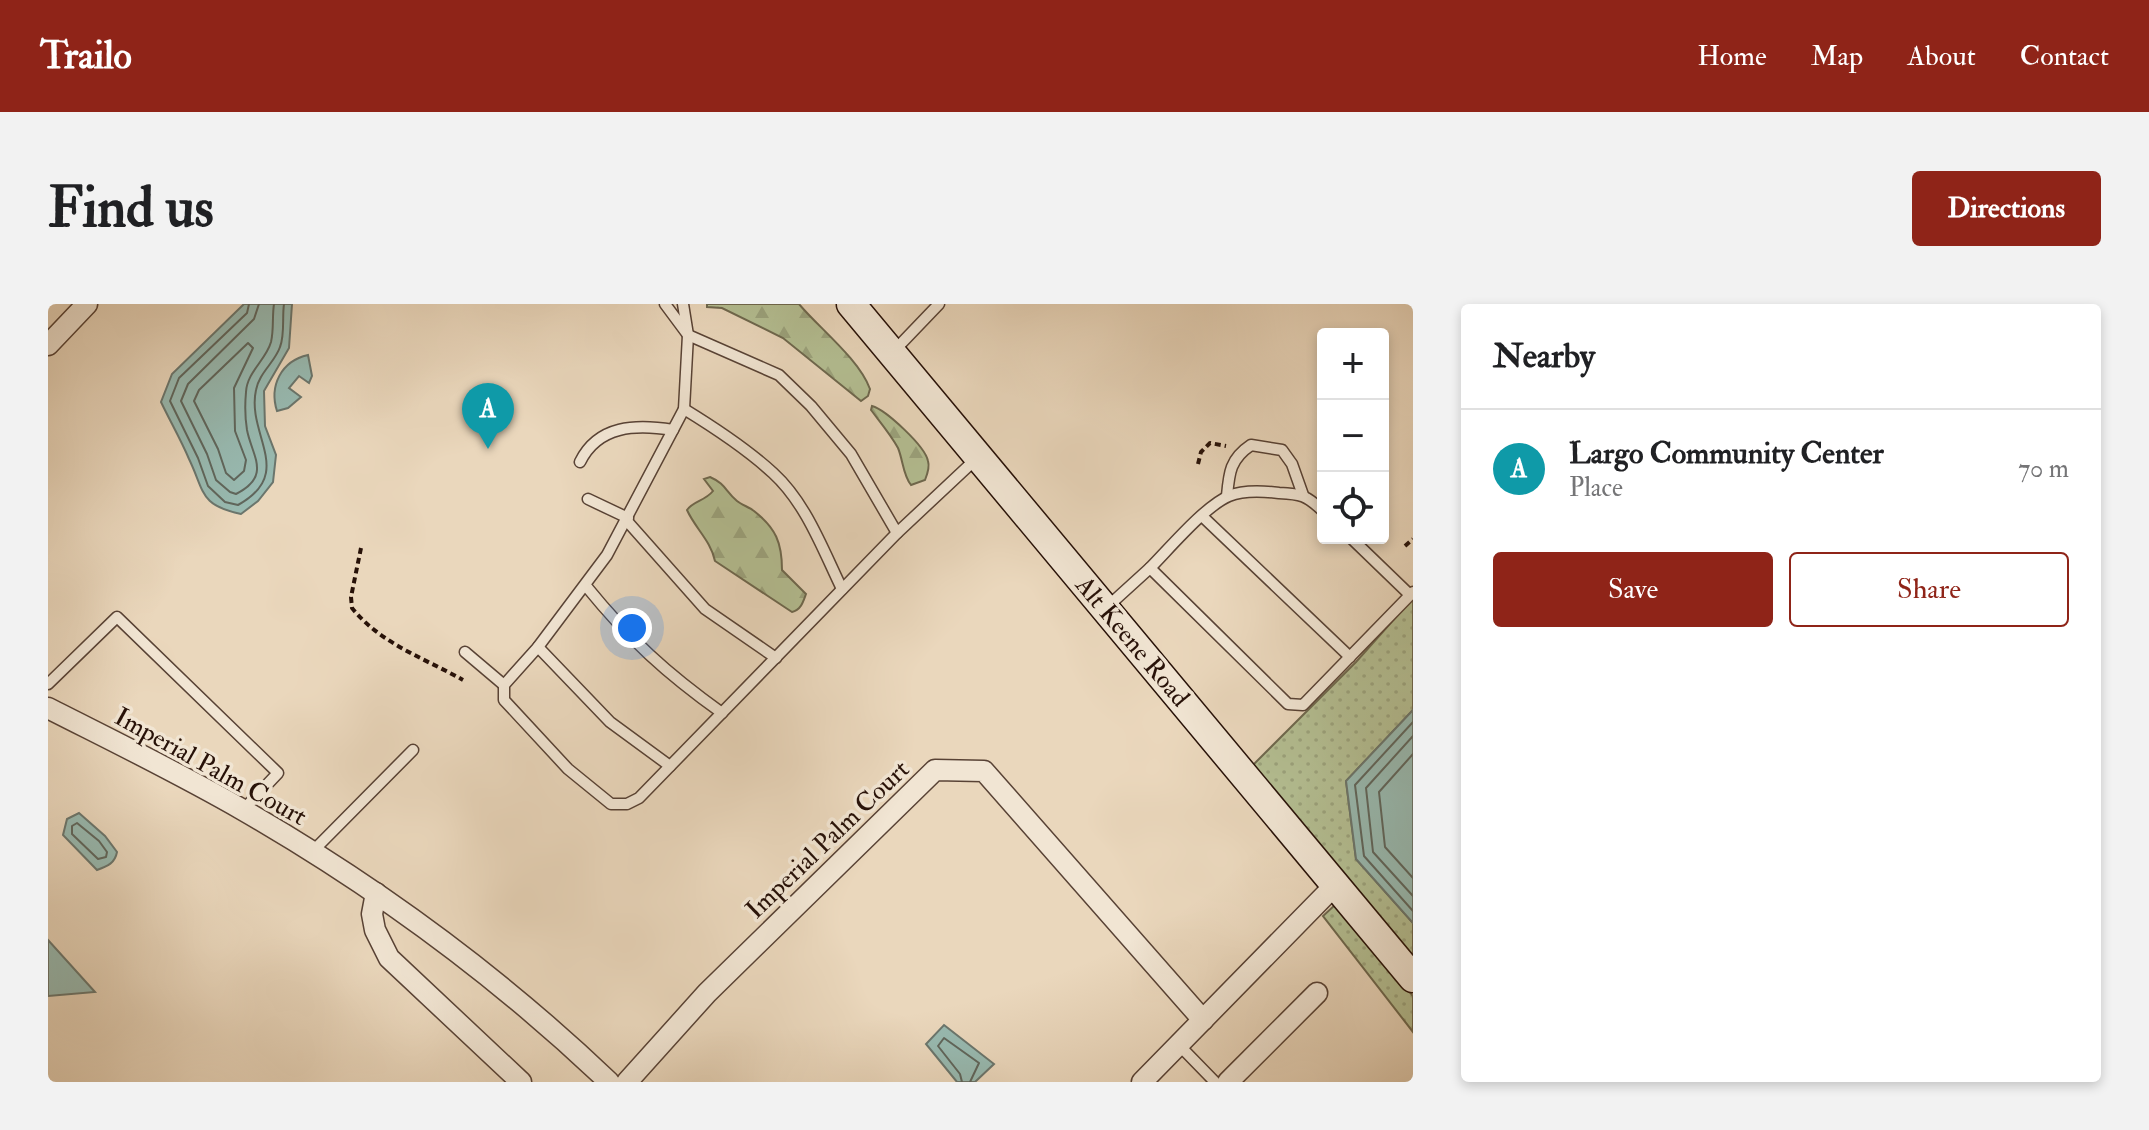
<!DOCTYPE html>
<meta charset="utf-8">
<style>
body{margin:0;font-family:"IM FELL Double Pica",serif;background:#f2f2f2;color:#202124}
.controls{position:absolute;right:24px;top:24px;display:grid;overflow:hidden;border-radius:8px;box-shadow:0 4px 12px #0003}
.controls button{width:72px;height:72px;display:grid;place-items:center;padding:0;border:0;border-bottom:2px solid #e0e0e0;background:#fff;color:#202124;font:40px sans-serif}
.you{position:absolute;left:584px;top:324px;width:28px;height:28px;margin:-20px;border:6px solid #fff;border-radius:50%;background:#1a73e8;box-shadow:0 0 0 12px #1a73e833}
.badge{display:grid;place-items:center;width:52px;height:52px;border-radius:50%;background:#8f2418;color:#fff;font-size:26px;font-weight:700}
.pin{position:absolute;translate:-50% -66px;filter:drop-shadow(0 2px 4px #0008)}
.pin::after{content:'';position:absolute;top:42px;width:28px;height:24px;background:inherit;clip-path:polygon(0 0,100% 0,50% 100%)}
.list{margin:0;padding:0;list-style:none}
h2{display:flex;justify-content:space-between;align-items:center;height:104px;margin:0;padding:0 32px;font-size:34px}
h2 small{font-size:26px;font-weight:400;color:#757577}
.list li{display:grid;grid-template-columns:52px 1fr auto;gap:24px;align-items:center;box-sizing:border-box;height:120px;padding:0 32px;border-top:2px solid #e0e0e0}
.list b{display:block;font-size:30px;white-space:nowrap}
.list p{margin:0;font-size:26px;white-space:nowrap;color:#757577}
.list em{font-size:26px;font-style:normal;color:#757577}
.actions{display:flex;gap:16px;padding:24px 32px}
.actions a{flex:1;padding:18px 0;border:2px solid #8f2418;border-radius:8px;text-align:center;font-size:28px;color:#8f2418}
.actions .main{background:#8f2418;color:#fff}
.icon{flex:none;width:44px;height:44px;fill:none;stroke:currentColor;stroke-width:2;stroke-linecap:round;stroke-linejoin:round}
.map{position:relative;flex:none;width:1365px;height:778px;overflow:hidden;border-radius:8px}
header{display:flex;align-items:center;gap:48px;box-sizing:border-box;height:112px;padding:0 40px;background:#8f2418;color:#fff}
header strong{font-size:38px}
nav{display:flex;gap:44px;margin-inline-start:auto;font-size:28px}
.intro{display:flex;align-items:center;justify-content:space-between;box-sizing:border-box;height:192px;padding:0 48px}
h1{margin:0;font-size:56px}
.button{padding:20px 36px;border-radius:8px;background:#8f2418;color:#fff;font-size:28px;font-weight:700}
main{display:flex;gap:48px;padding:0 48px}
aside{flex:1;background:#fff;border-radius:8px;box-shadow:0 4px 12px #0003}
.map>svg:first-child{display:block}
.green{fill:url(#green-dots);stroke:#6e684e;stroke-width:2}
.forest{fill:url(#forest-firs);stroke:#6e684e;stroke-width:2}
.water{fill:#98bab1;stroke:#6b766d;stroke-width:2}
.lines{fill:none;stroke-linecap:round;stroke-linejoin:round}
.shore{stroke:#60665c;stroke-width:2}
.lane-casing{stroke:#584235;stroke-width:13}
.street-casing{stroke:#584235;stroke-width:23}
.secondary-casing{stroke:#271108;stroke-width:31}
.path{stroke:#271108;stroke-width:4;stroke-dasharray:6 4;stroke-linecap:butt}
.lane{stroke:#f1e5d3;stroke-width:10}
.street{stroke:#f1e5d3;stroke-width:20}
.secondary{stroke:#f1e5d3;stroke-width:28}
.labels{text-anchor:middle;stroke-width:7;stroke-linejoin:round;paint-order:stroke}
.street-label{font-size:26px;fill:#271108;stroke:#f1e5d3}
</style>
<header>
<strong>Trailo</strong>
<nav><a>Home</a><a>Map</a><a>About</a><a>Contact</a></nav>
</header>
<div class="intro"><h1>Find us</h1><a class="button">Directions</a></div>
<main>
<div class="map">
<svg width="1365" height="778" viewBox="0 0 1365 778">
<defs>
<pattern id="green-dots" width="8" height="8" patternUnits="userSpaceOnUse" patternTransform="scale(2)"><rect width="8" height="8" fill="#b4bf93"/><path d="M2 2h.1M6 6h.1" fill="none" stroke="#9ba37d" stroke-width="1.8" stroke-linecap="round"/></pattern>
<pattern id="forest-firs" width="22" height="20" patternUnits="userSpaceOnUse" patternTransform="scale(2)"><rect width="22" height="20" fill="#b4bf93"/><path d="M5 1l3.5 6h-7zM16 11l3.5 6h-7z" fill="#9ba37d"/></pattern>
</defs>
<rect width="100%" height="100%" fill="#ead7bc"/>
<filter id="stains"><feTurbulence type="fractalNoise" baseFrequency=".0025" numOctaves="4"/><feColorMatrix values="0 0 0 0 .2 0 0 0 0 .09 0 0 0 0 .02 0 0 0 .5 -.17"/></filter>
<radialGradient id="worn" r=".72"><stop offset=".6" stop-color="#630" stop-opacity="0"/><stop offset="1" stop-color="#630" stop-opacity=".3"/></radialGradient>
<g class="green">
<path d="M1365,294V406L1298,477L1308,555L1365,619V656L1204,462L1308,358Z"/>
<path d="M1288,600L1365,692V728L1275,612Z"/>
</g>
<g class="forest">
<path d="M659,0H751C771,24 811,55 822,85L820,92L813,97L735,34L674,4L659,3Z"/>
<path d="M824,102C838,106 877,142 880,157C882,163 879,171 877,176L863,181C855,171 855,156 850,144C843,131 832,118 823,106Z"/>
<path d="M662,173C678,180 677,187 689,197C694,201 701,203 706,207C728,224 734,239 734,266L758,290C755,298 753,306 744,308L667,257C663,237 647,224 639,206C645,197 657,197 665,187L656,175Z"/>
</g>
<g class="water">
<path d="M196,0H244L241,44L216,87L217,122L228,151L225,178L210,197L193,210C151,201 157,188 141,155C133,136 122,117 113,98L124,70Z"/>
<path d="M260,51L264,72L261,79L251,72L241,84L253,93L240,104L229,107C221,82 233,57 260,51Z"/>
<path d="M1365,406V619L1308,555L1298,477Z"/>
<path d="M31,509L57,532L69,548C67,559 60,562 49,566L15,531L19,515Z"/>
<path d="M0,636L47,688L0,692Z"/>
<path d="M896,721L946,760L927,778H909L878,740Z"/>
</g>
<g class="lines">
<g class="shore">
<path d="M201,0L199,9L131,74L122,97L150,154L160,182L177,198L190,201C248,169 198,131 208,86C211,69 227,58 232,43C237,31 234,13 236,0"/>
<path d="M211,0L206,15L140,80L133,97L159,150L168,176L182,188L188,190C224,172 204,152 199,126C197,114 197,99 198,88C199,68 218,56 223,38C226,26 224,12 226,0"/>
<path d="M200,39L205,44L186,84L187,127L198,156L196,167L186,176L178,169L170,145L146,97L151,86Z"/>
<path d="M1365,418L1307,481L1316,552L1365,607"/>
<path d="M1365,432L1318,484L1325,548L1365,592"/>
<path d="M1365,450L1331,488L1337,543L1365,574"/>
<path d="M29,519L51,537L59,548L58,553L50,555L24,530V522Z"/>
<path d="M914,778L912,770L890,742L896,734L931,759L922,778"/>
</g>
<g class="lane-casing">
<g id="lane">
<path d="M617,0L640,31L731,71L763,102L803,150L849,229"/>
<path d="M635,0L640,31L636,105L559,251L490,343L456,381V396L520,465L563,500H579L591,494L849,229L929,154"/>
<path d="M845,48L891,0"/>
<path d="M636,105C667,124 698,144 725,169C758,199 775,246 794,285"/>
<path d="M532,158C550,121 588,120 625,126"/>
<path d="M1179,192C1181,169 1182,155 1203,141L1234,146L1244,160L1255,191"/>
<path d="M540,195L580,214"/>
<path d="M1154,212L1302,353"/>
<path d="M579,217L657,305L728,354"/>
<path d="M1303,234L1362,291"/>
<path d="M1102,264C1121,245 1157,202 1181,192C1195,186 1215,187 1231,189C1253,190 1258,191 1275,207"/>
<path d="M538,282C582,336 618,369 674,409"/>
<path d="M1058,304L1102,264L1240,400L1255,401L1365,288"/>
<path d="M490,343L562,418L622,462"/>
<path d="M417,348L456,381"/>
<path d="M0,380L69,313L230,469L195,506"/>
<path d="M265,547L365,446"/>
<path d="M1131,741L1167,778"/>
</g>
</g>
<g class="street-casing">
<g id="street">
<path d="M0,41L39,0"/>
<path d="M0,404C65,437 131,469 195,506C327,582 450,672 561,778"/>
<path d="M328,589L324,610L327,626L341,654L473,778"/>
<path d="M579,778L659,689L887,466L936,467L1155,716"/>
<path d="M1094,778L1287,581"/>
<path d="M1180,778L1269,689"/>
</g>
</g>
<g class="secondary-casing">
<path id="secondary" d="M803,0L1365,674"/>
</g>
<g class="path">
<path d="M1150,160L1153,148L1162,139L1178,142"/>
<path d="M1357,242L1365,235"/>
<path d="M313,244L303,293L304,304C333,340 376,354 415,376"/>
</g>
<use href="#lane" class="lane"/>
<use href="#street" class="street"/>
<use href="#secondary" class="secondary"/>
</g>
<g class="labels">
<g class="street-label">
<text transform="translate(1085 337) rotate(50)" y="9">Alt Keene Road</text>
<text transform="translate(163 462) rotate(29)" y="9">Imperial Palm Court</text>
<text transform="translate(779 535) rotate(-44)" y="9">Imperial Palm Court</text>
</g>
</g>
<rect width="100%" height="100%" filter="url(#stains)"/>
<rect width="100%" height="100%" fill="url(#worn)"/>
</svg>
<div class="controls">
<button>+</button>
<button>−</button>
<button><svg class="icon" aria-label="locate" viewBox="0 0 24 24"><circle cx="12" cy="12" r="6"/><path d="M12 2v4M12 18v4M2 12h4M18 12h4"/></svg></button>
</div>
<div class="you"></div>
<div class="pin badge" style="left:440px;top:145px;background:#0f9aa8">A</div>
</div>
<aside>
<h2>Nearby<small></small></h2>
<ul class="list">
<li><span class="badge" style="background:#0f9aa8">A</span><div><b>Largo Community Center</b><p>Place</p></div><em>70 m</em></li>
</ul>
<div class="actions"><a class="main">Save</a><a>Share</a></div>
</aside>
</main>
